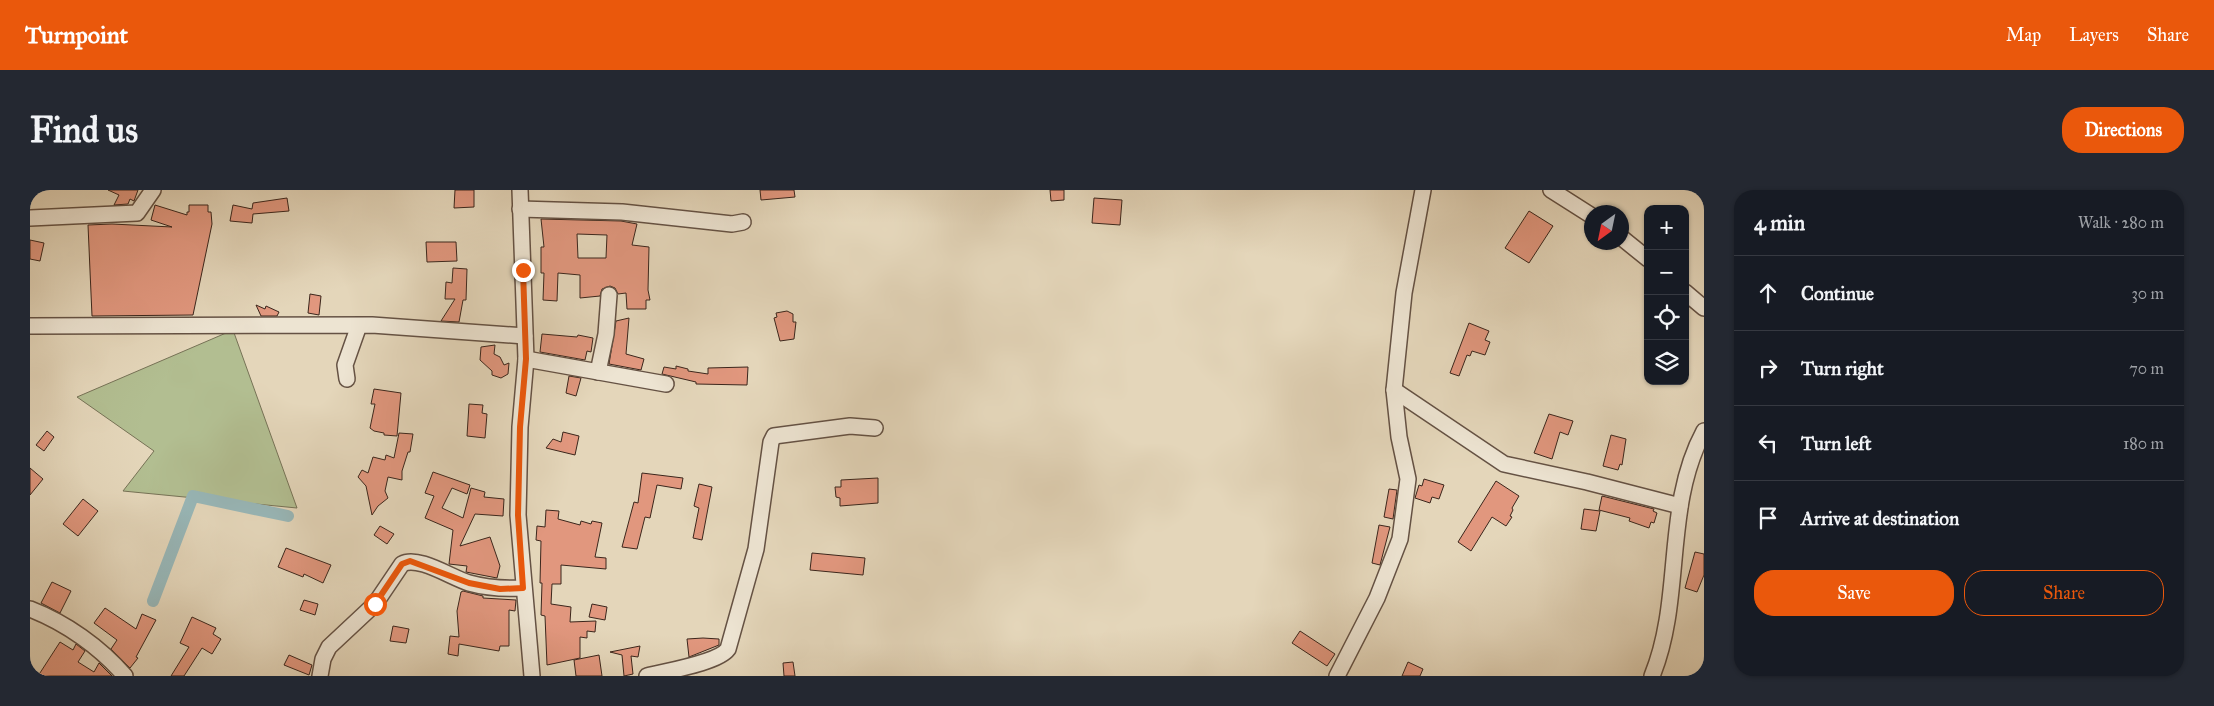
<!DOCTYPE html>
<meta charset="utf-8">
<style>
body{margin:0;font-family:"IM FELL Great Primer",serif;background:#242831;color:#f1f3f6}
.controls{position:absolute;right:15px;top:15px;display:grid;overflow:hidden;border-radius:10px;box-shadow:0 1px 4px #0004}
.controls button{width:45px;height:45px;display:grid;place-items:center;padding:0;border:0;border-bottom:1px solid #363941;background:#171b24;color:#f1f3f6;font:25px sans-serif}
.compass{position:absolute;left:1554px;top:15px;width:45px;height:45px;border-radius:50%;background:#171b24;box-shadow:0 1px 4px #0004;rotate:213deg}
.stop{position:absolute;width:15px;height:15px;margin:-11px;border:4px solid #ea580c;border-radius:50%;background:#fff}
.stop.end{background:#ea580c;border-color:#fff;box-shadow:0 1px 5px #0008}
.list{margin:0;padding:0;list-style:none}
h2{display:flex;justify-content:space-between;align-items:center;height:65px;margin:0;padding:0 20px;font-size:21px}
h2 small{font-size:16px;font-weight:400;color:#9ea1a6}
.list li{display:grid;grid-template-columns:32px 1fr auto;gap:15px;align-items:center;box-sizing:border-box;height:75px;padding:0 20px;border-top:1px solid #363941}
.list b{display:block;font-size:19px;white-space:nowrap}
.list em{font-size:16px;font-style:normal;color:#9ea1a6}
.actions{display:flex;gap:10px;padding:15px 20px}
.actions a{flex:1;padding:11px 0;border:1px solid #ea580c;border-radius:20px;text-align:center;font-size:18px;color:#ea580c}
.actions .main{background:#ea580c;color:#fff}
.icon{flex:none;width:28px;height:28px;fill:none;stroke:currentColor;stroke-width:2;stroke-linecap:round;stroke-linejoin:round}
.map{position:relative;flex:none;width:1674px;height:486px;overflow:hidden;border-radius:20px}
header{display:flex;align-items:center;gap:30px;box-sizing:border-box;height:70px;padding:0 25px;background:#ea580c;color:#fff}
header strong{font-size:24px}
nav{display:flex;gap:28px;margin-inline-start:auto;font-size:18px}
.intro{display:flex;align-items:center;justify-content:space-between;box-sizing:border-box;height:120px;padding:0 30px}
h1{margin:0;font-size:35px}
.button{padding:12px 22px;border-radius:20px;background:#ea580c;color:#fff;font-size:18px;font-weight:700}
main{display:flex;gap:30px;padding:0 30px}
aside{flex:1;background:#171b24;border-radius:20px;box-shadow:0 1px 4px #0004}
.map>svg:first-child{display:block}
.green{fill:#b2be91;stroke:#767256}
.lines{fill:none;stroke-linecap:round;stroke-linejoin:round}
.canal{stroke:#98b7b8;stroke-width:12}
.building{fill:#e1977e;stroke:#3b261c;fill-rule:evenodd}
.minor-casing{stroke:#655244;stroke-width:18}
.minor{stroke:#ede4d2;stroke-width:15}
.route{stroke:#ea580c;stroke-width:6}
</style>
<header>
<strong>Turnpoint</strong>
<nav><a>Map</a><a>Layers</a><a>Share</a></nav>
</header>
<div class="intro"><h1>Find us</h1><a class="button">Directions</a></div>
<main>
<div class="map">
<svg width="1674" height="486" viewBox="0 0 1674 486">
<rect width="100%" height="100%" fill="#e4d6ba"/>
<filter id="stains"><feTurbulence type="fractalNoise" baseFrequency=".004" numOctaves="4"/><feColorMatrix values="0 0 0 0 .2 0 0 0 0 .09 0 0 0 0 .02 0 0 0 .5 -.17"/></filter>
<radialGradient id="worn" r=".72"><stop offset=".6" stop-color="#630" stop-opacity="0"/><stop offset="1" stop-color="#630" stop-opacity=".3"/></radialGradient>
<path class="green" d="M203,140L267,318L93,301L124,261L47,207Z"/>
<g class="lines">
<path class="canal" d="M123,411L163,306L258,326"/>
</g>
<g class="building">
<path d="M78,0H108L104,11L100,9L98,14L84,15L89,5Z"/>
<path d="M425,0H444V17L424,18Z"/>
<path d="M730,0H764L765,7L731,10Z"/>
<path d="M1020,0H1034V10L1021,11Z"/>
<path d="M257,8L259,21L223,24L222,33L200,31L203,15L222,19L223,13Z"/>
<path d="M1064,8L1092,10L1090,35L1062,33Z"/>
<path d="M125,15L157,25V22H159V15H178V22H181L182,34L163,125L62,126L58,35L82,34L142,37L121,30Z"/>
<path d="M1499,21L1523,36L1499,73L1475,58Z"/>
<path d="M511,29L591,31L607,34L602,55L619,57L618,100L620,110H616V119H597L596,103L588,104L585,98L580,96L572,99L570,106L550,108V85L528,83L527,111L513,110L514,83H511V57H514ZM547,44L577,45L576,68H548Z"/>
<path d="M0,50L14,53L10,71L0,69Z"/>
<path d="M396,52H426L427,71L397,72Z"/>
<path d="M423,78L437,79L436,110H433L429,132L411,131L425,109H415L416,92L422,93Z"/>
<path d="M280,104L291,106L289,125L278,123Z"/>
<path d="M226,115L235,119L236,116L249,122L247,126H231Z"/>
<path d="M757,121L763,124V132H766L764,149L750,151L744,128L747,127L746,123Z"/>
<path d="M599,128L596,164L614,169L611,180L579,174L586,131Z"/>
<path d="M1439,133L1459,141L1455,150L1460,152L1455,165L1442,161L1440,166L1437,165L1429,186L1420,183Z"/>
<path d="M512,144L547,147L548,145L563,148L561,162L557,161L555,170L510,162Z"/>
<path d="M465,155L464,164L470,167L474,175L479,173L478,184L471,188L462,185V181L450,170L451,157Z"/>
<path d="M646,176L658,179V181L678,184V178L718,177L717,195L666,194V192L632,184L634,177L646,179Z"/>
<path d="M539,186L551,188L546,206L536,203Z"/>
<path d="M344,199L371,203L367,246L354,245V243L344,241L340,238L345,214H341Z"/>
<path d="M439,214L453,215L452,223L457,224L455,248L437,246Z"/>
<path d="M1519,224L1543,231L1538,245L1530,242L1522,269L1504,263Z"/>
<path d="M17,241L24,247L14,261L6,255Z"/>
<path d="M533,242L549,246L545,265L516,258L523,249L531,252Z"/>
<path d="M369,243L383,244L380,262H378L372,281V290L358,287L355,301L358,308L348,316L342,325L336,296L328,287L332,280L338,283L343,267L355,270L356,265L364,268Z"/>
<path d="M1581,245L1596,249L1592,275L1590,274L1588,280L1573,276Z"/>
<path d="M0,278L13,289L0,305Z"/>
<path d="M403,282L440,295L437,304L422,298L412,318L433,328L441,298L455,302L454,307L474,309L473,326L445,324L430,356L460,347L470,376L467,388L436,382L437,376L419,374L423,340L395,328L404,306L395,303Z"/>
<path d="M612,283L653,288L651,299L627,295L620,328L615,327L607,359L592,357L604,312L608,313Z"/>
<path d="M848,288V313L810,316V308L806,307L805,297H811V290Z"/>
<path d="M1394,289L1414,295L1409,309L1402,307L1400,313L1385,308L1389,295L1392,296Z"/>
<path d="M1466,291L1489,306L1482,318L1483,320L1480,326L1482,327L1476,336L1462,327L1441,361L1428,352Z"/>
<path d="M669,294L682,297L672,350L663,348L669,318L664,316Z"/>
<path d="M1359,299L1367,300L1363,329L1354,327Z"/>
<path d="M1572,306L1624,319L1623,321L1627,323L1624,333L1621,332L1619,338L1599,331L1600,328L1569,320Z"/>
<path d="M53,309L68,321L48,346L33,334Z"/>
<path d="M1554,319L1570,321L1566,341L1551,339Z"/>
<path d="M516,320L529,321L528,329L550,335L551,331L561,334L562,331L572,333L565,367L576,368V379L531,375V394H522L521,414L541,417L540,432L566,431L565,442L557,441V448L550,447V468L517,475L515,426L511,425L512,393H510L511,351L506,350L507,336L515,337Z"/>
<path d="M1349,335L1360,337L1350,375L1342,373Z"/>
<path d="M350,336L364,344L357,354L344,345Z"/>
<path d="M256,358L301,375L293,393L274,384L273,387L248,377Z"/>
<path d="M1665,362L1674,364V385L1667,402L1655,398Z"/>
<path d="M782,363L835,368L833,385L780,380Z"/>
<path d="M22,392L41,401L30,423L11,413Z"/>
<path d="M433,401L453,406V408L486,410L485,421L479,420V456H470L469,461L429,454L428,466L418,464L420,446L429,447L427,421L431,402Z"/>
<path d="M274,410L288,414L285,425L270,420Z"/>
<path d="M562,414L577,417L575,430L559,427Z"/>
<path d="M75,418L106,439L112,424L126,430L106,467L108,468L100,478L81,459L87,450L64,433Z"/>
<path d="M162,427L186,438L183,444L191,449L182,464L172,458L154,486H141L159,457L150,453Z"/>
<path d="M363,436L379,439L376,453L360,451Z"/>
<path d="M1270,441L1305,464L1297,476L1262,453Z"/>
<path d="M673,448L689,449V455L659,467L657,449Z"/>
<path d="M30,452L43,460L46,454L55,461L48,472L64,482L69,473L82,486H8Z"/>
<path d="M610,456L608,467L601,466L603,484L594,486L592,465L580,462Z"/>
<path d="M259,465L282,475L279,485L254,475Z"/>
<path d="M569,465L572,486H546L544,470Z"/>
<path d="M763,472L765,486H754L753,473Z"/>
<path d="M1378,472L1393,479L1390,486H1372Z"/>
</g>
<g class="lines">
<g class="minor-casing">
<g id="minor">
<path d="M490,0L496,169L490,237L488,325L502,486"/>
<path d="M1521,0L1562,26"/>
<path d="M490,19L592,22L702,34L713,32"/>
<path d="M0,28L107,23L123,0"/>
<path d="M1592,48L1618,69"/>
<path d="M1655,102L1674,118"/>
<path d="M0,136L342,135L495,146"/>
<path d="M496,169L636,194"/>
<path d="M568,182L576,144L579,105"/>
<path d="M317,189L315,175L327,141V136"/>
<path d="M1364,200L1474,274L1557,292L1650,316"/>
<path d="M0,419C36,433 70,457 95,486"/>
<path d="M290,486L293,469L299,457L345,414L372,374C388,365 422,388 439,393C457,398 474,399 493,398"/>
<path d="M617,486C636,481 688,473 698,459L726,359L741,252L744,246L820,236L845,238"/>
<path d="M1307,486L1347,408L1370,349L1378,289L1369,247L1364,200L1374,103L1393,0"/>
<path d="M1622,486C1654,408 1633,317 1674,241"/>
</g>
</g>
<use href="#minor" class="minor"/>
</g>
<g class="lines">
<path class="route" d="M345,414L372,374L380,371L439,393L470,399L493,398L488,325L490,237L496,169L493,80"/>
</g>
<rect width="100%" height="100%" filter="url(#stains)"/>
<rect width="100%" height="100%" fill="url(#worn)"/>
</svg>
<div class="controls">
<button>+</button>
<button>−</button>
<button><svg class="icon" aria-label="locate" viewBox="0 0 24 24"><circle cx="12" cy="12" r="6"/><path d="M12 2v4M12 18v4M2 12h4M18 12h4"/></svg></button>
<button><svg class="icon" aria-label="layers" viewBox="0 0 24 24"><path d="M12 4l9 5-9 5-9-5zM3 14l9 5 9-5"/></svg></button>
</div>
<svg class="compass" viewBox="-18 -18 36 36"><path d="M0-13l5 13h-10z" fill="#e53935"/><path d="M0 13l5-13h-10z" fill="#9ea1a6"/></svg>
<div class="stop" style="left:345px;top:414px"></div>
<div class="stop end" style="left:493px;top:80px"></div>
</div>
<aside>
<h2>4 min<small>Walk · 280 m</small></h2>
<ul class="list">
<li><svg class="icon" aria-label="ahead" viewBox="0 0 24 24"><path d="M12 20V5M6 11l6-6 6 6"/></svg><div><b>Continue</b></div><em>30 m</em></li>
<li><svg class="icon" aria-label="right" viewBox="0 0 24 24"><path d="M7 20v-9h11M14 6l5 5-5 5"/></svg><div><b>Turn right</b></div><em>70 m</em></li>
<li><svg class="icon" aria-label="left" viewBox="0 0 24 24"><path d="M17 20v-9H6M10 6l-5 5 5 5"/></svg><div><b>Turn left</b></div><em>180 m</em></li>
<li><svg class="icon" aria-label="arrive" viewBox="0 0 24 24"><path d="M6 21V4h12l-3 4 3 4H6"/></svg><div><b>Arrive at destination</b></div></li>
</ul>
<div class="actions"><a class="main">Save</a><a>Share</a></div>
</aside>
</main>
